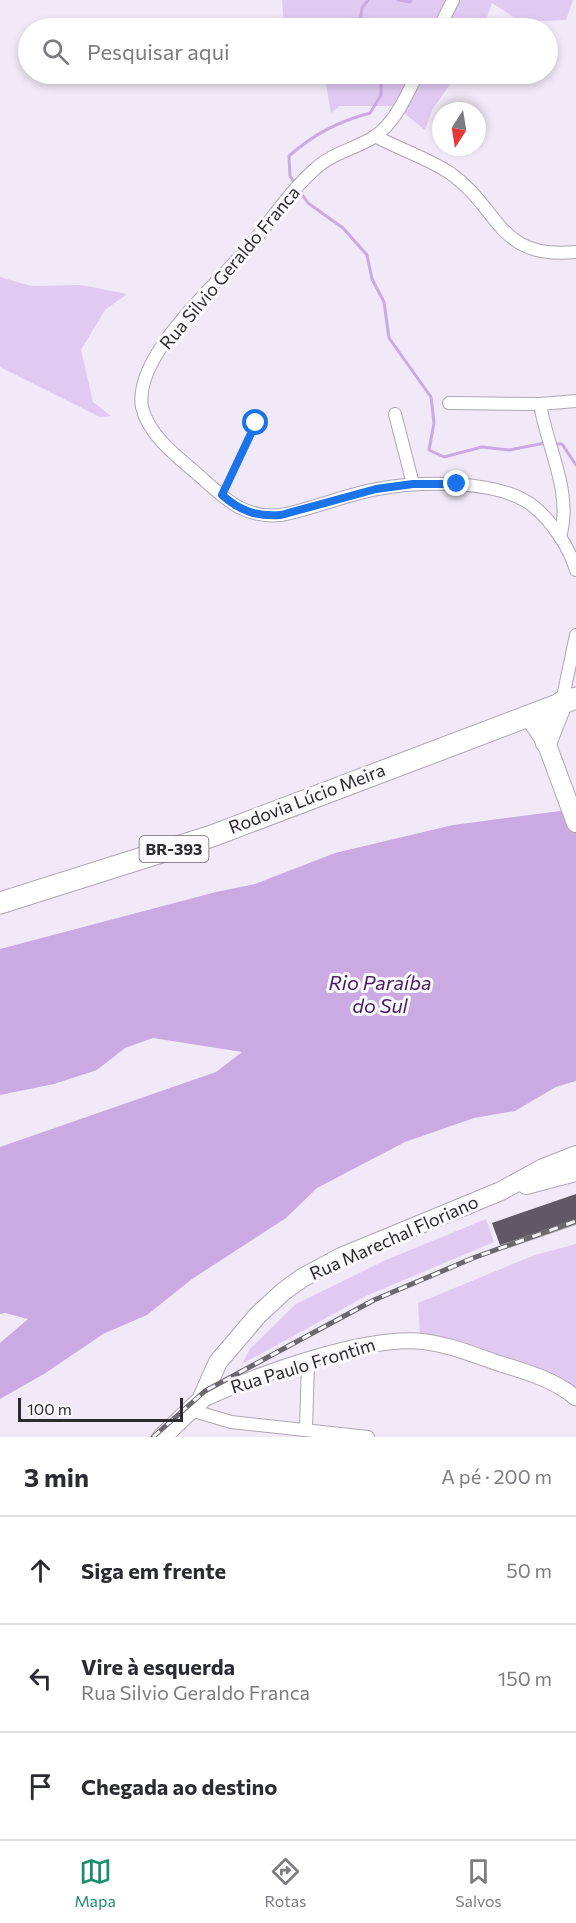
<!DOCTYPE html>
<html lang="pt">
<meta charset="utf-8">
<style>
body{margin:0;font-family:Commissioner,sans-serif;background:#f7f7f7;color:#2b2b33}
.compass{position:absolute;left:432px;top:102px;width:54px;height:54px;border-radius:50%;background:#fff;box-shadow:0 3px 9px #0003;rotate:192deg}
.scale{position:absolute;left:18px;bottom:15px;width:165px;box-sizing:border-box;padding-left:6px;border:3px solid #2e2b30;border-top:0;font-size:16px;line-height:21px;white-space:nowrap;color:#2e2b30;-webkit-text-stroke:4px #fbf8fe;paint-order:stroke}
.stop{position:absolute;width:18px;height:18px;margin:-14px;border:4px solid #1a73e8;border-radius:50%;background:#fff}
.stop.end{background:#1a73e8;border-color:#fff;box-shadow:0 2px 6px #0008}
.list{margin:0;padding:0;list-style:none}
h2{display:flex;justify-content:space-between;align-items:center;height:78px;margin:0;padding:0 24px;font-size:26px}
h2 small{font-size:20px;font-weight:400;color:#7c7c81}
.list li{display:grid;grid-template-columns:39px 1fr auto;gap:18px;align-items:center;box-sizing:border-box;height:108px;padding:0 24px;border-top:2px solid #e1e1e2}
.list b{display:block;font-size:22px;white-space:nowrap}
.list p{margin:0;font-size:20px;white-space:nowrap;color:#7c7c81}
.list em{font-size:20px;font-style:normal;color:#7c7c81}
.icon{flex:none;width:33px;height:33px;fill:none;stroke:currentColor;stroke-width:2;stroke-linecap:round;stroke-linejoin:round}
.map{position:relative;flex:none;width:576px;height:1437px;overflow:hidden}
.search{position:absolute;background:#fff;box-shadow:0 3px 9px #0003;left:18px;right:18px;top:18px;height:66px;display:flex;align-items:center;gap:15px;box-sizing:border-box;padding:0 21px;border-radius:33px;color:#7c7c81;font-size:22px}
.sheet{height:402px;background:#fff}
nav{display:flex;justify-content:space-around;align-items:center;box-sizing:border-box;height:84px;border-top:2px solid #e1e1e2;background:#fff;font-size:16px;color:#7c7c81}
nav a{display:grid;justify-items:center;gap:3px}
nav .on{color:#1b8e6f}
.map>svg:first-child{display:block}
.green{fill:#e0caf1}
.water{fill:#cbaae3}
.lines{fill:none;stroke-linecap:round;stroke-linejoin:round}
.stream{stroke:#cbaae3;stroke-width:3}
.building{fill:#605965;filter:url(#shadow)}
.minor-casing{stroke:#aea6b4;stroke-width:14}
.tertiary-casing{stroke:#aea6b4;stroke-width:17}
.secondary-casing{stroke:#aea6b4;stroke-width:20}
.trunk-casing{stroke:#aea6b4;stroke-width:23}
.path{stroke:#a6a0aa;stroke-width:2;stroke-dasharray:3 4.5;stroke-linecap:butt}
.minor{stroke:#fff;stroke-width:12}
.tertiary{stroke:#fff;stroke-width:15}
.secondary{stroke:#fff;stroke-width:18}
.trunk{stroke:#fff;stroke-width:21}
.rail-casing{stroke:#6c676f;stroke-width:5}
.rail{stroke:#fbf8fe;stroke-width:3;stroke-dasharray:9;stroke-linecap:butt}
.route{stroke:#1a73e8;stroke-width:8}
.labels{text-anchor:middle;stroke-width:6;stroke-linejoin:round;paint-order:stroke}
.shield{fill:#fbf8fe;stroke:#6c686e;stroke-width:1.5}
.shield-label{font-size:16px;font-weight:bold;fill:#2e2b30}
.street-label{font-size:18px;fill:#2e2b30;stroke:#fbf8fe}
.water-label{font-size:20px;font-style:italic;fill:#461c5e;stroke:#fbf8fe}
</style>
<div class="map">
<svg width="576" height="1437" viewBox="0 0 576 1437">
<defs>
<filter id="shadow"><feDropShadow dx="3" dy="5" stdDeviation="0" flood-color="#0004"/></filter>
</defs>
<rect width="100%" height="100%" fill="#f1e9f7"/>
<g class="green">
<path d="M282,0H573L566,20L521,22L492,3L483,28H284Z"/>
<path d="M316,74H457L432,110L425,130L395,106H340L331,113L326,84Z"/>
<path d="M0,277L31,286L81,285L127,294L105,310L81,350L93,402L111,416L100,417L0,367Z"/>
<path d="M486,1219L494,1242L366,1296L242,1364L250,1349L296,1304L388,1259Z"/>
<path d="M576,1244V1389C525,1365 476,1341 420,1334L418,1303L535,1255Z"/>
</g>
<path class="water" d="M576,809V1081L556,1087L515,1111L474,1118L405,1142L317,1188L286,1218L192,1279L147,1315L103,1334L44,1374L0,1399V1343L28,1319L5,1313L0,1314V1147L216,1072L242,1052L153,1038L125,1048L97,1070L54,1084L0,1095V949L216,892L255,884L335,853L453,825Z"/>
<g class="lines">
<g class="stream">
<path d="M398,0L410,2L411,0"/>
<path d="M359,28L362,8L368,0"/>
<path d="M296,185L290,176L289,156C314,134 337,122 370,113L381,95V74"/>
<path d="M299,190L308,203L343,228L367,255L372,279L384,302L389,338L431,397L434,423L429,450L444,457L482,447L509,450L545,443"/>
<path d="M552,444H562L576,465"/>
</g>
</g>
<path class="building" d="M576,1194V1219L500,1245L492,1223Z"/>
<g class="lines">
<g class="minor-casing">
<g id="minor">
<path d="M439,28L453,0"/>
<path d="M417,74C407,95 395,123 374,137C355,149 332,153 315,169C289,192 270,222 248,248C217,284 133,356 142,407C148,434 175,455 195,472C223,496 241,519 281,515C313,509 344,495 377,489C419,481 499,479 533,506C552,521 569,547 576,570"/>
<path d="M375,136C399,149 427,158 450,173C501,209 497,260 576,252"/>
<path d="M449,403L540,404"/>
<path d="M395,414L413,484"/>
<path d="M560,537C573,492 547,448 540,404L576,401"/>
<path d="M562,702L576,635"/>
<path d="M191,1410L231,1422L368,1437"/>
<path d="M306,1428L308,1362"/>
</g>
</g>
<g class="tertiary-casing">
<path id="tertiary" d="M201,1400C257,1375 357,1338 417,1341C446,1343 474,1355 501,1364C527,1372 555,1380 576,1398"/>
</g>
<g class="secondary-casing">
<g id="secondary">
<path d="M528,715L546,742L576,823"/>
<path d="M526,1185L576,1172"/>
<path d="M162,1437L201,1400L218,1362L258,1315L284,1291L302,1278L341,1257L501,1191L543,1168L576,1155"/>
</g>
</g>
<g class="trunk-casing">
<g id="trunk">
<path d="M546,742L562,702"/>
<path d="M0,903L212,836L576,698"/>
</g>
</g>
<path class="path" d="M227,484L256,422"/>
<use href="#minor" class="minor"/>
<use href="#tertiary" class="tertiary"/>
<use href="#secondary" class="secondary"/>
<use href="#trunk" class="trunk"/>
<g class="rail-casing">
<path id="rail" d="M153,1437L205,1391L374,1300L473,1258L576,1221"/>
</g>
<use href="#rail" class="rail"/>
</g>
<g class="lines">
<path class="route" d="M256,423L222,495C240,511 257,517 281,515L376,489L413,484H457"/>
</g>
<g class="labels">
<rect class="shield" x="139.5" y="836" width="69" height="26" rx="4.5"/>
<g class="shield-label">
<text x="174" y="855">BR-393</text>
</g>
<g class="street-label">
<text transform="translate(230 268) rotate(-50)" y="6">Rua Silvio Geraldo Franca</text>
<text transform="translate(307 799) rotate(-21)" y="6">Rodovia Lúcio Meira</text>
<text transform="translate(394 1238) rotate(-24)" y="6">Rua Marechal Floriano</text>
<text transform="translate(303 1366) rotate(-17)" y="6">Rua Paulo Frontim</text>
</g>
<g class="water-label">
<text x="380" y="990">Rio Paraíba<tspan x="380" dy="23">do Sul</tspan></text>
</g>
</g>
</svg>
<svg class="compass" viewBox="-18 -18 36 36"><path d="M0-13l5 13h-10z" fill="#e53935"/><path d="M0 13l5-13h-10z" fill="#7c7c81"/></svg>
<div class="scale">100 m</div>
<div class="stop" style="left:256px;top:423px"></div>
<div class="stop end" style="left:457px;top:484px"></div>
<div class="search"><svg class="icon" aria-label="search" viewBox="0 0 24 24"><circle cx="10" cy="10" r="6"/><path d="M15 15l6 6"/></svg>Pesquisar aqui</div>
</div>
<section class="sheet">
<h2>3 min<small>A pé · 200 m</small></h2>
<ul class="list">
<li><svg class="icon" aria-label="ahead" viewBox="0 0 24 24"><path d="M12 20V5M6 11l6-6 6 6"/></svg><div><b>Siga em frente</b></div><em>50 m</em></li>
<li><svg class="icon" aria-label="left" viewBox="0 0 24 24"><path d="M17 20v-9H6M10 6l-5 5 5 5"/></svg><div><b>Vire à esquerda</b><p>Rua Silvio Geraldo Franca</p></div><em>150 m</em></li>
<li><svg class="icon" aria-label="arrive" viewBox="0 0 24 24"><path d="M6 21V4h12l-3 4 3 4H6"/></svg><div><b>Chegada ao destino</b></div></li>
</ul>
</section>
<nav>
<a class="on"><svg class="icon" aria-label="map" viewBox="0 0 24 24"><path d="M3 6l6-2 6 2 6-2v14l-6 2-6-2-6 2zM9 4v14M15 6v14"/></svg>Mapa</a>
<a><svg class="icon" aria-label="directions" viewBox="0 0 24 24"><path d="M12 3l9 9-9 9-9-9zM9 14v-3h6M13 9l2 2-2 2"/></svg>Rotas</a>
<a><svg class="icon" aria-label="saved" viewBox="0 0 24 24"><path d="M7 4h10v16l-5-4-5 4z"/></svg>Salvos</a>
</nav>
